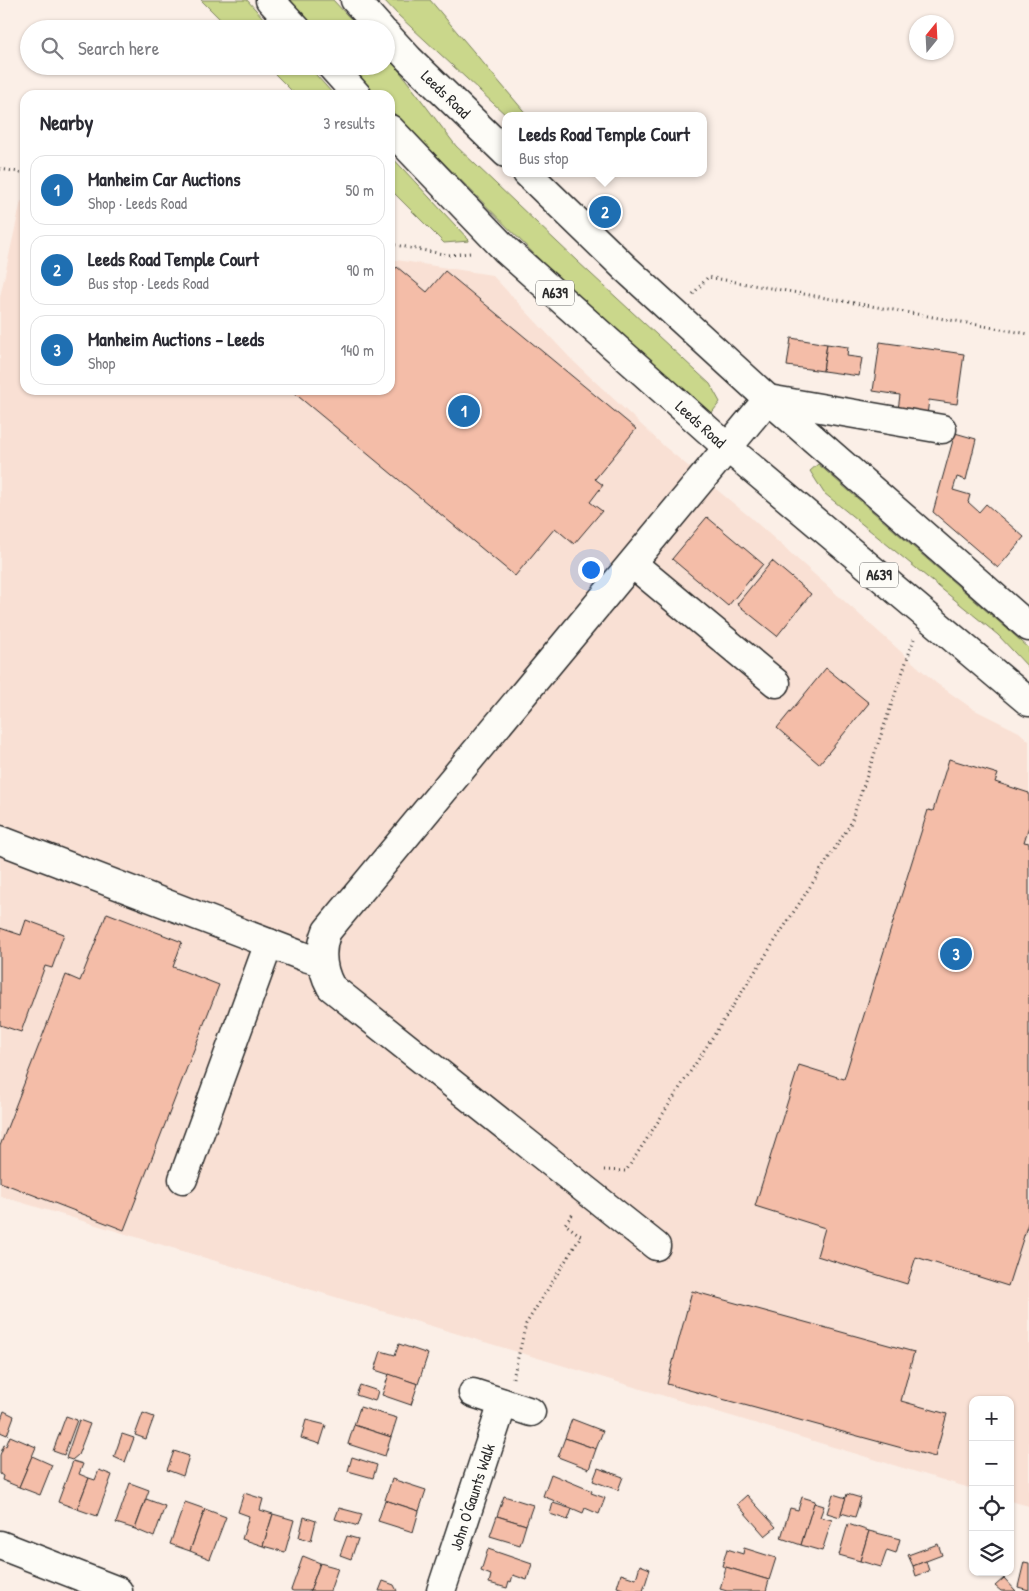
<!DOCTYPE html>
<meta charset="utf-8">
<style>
body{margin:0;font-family:"Patrick Hand",sans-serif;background:#f2f2f3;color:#2b2b33}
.controls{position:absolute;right:15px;bottom:15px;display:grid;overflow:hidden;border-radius:10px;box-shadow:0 1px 4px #0004}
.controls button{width:45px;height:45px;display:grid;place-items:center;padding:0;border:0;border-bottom:1px solid #e1e1e2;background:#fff;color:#2b2b33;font:25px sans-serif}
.compass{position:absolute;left:909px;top:15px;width:45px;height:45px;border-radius:50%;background:#fff;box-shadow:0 1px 4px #0004;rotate:18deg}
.you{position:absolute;left:590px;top:569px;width:18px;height:18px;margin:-12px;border:4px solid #fff;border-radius:50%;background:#1a73e8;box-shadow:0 0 0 8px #1a73e833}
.badge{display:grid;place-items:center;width:32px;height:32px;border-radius:50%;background:#1f6fb2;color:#fff;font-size:16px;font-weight:700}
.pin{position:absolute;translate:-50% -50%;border:2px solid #fff;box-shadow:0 1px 5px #0006}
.popup{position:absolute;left:502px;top:112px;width:205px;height:65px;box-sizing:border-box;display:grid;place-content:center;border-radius:10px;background:#fff;filter:drop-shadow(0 1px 4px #0005);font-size:16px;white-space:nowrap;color:#7c7c81}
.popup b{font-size:19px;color:#2b2b33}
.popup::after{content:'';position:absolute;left:50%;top:100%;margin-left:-10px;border:10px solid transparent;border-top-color:#fff}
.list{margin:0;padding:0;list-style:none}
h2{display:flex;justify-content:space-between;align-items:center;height:65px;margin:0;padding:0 20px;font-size:21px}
h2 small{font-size:16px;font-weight:400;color:#7c7c81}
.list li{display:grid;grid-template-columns:32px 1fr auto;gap:15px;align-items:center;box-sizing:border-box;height:70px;margin:0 10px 10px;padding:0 10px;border:1px solid #e1e1e2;border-radius:15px}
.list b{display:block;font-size:19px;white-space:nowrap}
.list p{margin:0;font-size:16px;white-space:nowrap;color:#7c7c81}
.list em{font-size:16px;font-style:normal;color:#7c7c81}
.icon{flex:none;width:28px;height:28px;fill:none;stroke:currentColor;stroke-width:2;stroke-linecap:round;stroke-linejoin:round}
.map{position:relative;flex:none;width:1029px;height:1591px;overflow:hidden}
.search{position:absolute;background:#fff;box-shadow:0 1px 4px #0004;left:20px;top:20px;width:375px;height:55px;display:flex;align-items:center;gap:12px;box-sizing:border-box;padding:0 18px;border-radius:28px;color:#7c7c81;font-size:19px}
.panel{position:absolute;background:#fff;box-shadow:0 1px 4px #0004;left:20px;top:90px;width:375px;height:305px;border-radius:15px}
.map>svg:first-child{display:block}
.built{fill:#f9e0d4}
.green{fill:#cad78b;stroke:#7a815b}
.building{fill:#f4bda8;stroke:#2b2b2b}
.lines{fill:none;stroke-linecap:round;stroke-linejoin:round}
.minor-casing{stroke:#2b2b2b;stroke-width:31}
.major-casing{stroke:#2b2b2b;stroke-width:31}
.path{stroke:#2b2b2b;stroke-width:3;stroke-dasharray:1 4;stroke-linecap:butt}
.minor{stroke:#fdfcf7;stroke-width:28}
.major{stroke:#fdfcf7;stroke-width:28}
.labels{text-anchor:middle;stroke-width:4;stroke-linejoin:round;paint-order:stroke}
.shield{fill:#fdfcf7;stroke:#6a6a68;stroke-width:1}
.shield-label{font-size:15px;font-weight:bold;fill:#2b2b2b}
.street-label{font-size:16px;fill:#2b2b2b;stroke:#fdfcf7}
</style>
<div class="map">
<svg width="1029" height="1591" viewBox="0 0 1029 1591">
<rect width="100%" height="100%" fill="#fbefe7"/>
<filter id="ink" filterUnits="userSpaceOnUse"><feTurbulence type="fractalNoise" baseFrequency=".02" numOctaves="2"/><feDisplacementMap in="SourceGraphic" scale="10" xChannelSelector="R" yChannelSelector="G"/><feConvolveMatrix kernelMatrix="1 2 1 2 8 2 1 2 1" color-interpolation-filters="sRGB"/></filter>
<g filter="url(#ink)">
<path class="built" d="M21,201L25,202V390H390V259L492,275L572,360L665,447L750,517L936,683L973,709L1019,732L1029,741V1506L1010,1501V1400H973V1489L0,1196V297Z"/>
<g class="green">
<path d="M201,0H247L273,29H230Z"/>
<path d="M288,0H333L360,29H313Z"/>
<path d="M384,0H430L528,116H507L398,15Z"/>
<path d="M386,56L397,68L456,146L577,261L710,384L720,402L710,415L559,279L390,109V95H377L349,66H386Z"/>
<path d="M267,66H308L334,95H296Z"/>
<path d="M390,155L469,240V241L444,243L390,189Z"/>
<path d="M818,464L1029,648V668L998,635L824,493L810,471Z"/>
</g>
<g class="building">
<path d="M397,267L427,292L445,271L636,429L595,479L603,485L590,502L602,511L574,544L555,528L515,576L293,392L295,390H390V275Z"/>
<path d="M791,338L827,344L823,371L787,366Z"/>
<path d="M880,342L964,354L957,404L929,400L927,415L898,410L900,395L873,391Z"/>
<path d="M827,344L848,347L847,356L862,358L859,376L823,371Z"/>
<path d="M955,433L976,439L966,480L957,477L953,490L970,495L968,502L979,512L986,504L1024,537L998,568L933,512Z"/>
<path d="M707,517L763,564L728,606L672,559Z"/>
<path d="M772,561L811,594L777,636L737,604Z"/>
<path d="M826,668L869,703L819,764L777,728Z"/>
<path d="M949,759L998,774L995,782L1029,793V826L1024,842L1029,843V1220L1008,1286L916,1257L907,1284L817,1256L825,1228L755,1206L799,1065L844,1079L928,810L933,811Z"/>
<path d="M107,913L182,942L173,967L219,985L124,1230L0,1182V1146L66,975L80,981Z"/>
<path d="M26,920L64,934L52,968L45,966L21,1032L0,1025V928L21,935Z"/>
<path d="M692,1291L914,1352L901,1401L947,1414L935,1457L667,1384Z"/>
<path d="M399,1344L428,1354L418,1384L375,1370L381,1351L395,1355Z"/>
<path d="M389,1374L418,1384L411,1405L382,1395Z"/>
<path d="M360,1385L378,1391L375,1401L356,1395Z"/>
<path d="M360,1407L397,1418L391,1437L354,1425Z"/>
<path d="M4,1411L14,1416L7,1435L0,1432V1422Z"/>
<path d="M143,1413L154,1417L146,1439L135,1435Z"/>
<path d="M66,1416L77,1420L64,1455L53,1451Z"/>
<path d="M572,1419L603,1431L596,1449L565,1438Z"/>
<path d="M79,1420L90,1424L78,1455L72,1460L66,1458Z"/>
<path d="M306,1420L326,1425L320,1444L301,1438Z"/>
<path d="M354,1425L391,1437L385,1456L348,1444Z"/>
<path d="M122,1434L134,1438L125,1462L114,1457Z"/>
<path d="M10,1436L36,1447L19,1487L2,1480L3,1476L0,1474V1455L4,1445L6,1446Z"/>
<path d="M565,1438L596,1449L589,1469L558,1457Z"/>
<path d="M174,1451L189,1456L183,1476L167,1470Z"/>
<path d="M32,1456L52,1465L40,1495L19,1487Z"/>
<path d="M352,1457L377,1465L373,1478L348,1471Z"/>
<path d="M73,1461L83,1464L79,1474L89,1478L77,1509L58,1502Z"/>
<path d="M598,1468L623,1477L618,1490L593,1481Z"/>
<path d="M99,1470L112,1475L97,1516L77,1509L89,1478L95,1480Z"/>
<path d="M551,1474L592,1491L591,1493L605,1498L599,1514L585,1508L583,1513L543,1496Z"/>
<path d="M392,1479L426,1490L419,1511L385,1500Z"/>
<path d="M130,1483L149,1490L135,1529L116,1523Z"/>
<path d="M244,1493L263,1499L260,1510L273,1514L263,1546L242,1539L249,1516L238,1512Z"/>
<path d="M833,1494L846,1498L840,1517L827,1513Z"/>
<path d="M847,1494L861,1498L855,1517L841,1513Z"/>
<path d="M747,1495L776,1527L765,1536L737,1504Z"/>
<path d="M504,1496L533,1505L526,1525L497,1516Z"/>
<path d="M802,1497L815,1501L801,1545L781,1538L790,1508L798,1510Z"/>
<path d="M146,1499L165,1506L154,1537L135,1529Z"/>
<path d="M385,1500L419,1511L413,1532L378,1521Z"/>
<path d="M185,1502L205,1509L190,1551L170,1544Z"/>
<path d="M553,1503L572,1509L568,1520L550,1514Z"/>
<path d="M814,1503L824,1506L820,1517L832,1520L822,1551L801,1545Z"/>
<path d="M339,1508L362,1514L358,1526L335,1519Z"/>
<path d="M205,1509L226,1517L210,1559L190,1551Z"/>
<path d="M273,1514L294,1520L285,1552L263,1546Z"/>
<path d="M497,1516L526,1525L520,1545L490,1536Z"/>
<path d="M304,1517L316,1521L311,1541L299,1537Z"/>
<path d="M848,1524L869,1531L860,1561L839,1555Z"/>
<path d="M869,1531L900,1539L896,1553L887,1550L881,1567L860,1561Z"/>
<path d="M347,1536L358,1539L351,1559L340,1555Z"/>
<path d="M938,1544L942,1555L913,1566L908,1555Z"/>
<path d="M744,1548L776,1558L769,1580L722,1566L727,1549L743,1554Z"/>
<path d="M488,1549L532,1564L527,1580L513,1575L511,1582L509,1581L507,1588L489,1583L491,1575L481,1571Z"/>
<path d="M303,1556L320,1563L310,1591H293L291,1590Z"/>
<path d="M926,1561L929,1571L916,1576L913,1566Z"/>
<path d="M1024,1562L1029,1563V1590L1018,1587Z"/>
<path d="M320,1563L338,1568L330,1591H310Z"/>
<path d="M640,1565L650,1569L643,1591H629L617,1587L621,1574L636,1579Z"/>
<path d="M726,1567L769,1580L766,1591H727L720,1589Z"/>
<path d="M1004,1578L1016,1591H1001L995,1586Z"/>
<path d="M383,1581L394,1585L397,1591H379Z"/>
</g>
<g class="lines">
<g class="minor-casing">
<g id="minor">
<path d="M633,564L776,683"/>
<path d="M0,840L305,957L315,960H322"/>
<path d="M183,1179L269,943"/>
<path d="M656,1246L331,987C321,969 319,951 327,931L768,399L942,429"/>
<path d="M473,1393L531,1412"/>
<path d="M0,1545L118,1591"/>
<path d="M441,1591L503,1403"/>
</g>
</g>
<g class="major-casing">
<g id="major">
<path d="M270,0L297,29"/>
<path d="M355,0L381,29"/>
<path d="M386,34L409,59L506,153"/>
<path d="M331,66L357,95"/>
<path d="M390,129L506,250L728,448L1029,702"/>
<path d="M527,173L625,268L768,399L1029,627"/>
</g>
</g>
<g class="path">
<path d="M0,169L25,173"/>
<path d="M390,244L448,255L471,253"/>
<path d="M693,294L708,277L1029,334"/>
<path d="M604,1170L626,1171L850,825L914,639"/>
<path d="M513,1378L526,1324L581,1236L565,1224L573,1214"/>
</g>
<use href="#minor" class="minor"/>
<use href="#major" class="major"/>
</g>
</g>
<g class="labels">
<g class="shield">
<rect x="536" y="280.5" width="38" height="25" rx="4"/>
<rect x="860" y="562.5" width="38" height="25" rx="4"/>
</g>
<g class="shield-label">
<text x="555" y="298">A639</text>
<text x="879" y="580">A639</text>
</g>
<g class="street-label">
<text transform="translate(446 94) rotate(44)" y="6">Leeds Road</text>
<text transform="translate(701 424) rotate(42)" y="6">Leeds Road</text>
<text transform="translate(472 1497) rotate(-72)" y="6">John O'Gaunts Walk</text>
</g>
</g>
</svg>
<div class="controls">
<button>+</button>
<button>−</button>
<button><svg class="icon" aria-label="locate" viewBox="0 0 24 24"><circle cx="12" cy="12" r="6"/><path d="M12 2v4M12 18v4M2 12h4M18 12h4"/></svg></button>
<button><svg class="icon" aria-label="layers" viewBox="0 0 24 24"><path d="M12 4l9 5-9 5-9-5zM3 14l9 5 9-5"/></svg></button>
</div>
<svg class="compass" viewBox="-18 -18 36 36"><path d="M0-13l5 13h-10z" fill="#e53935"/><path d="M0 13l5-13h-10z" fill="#7c7c81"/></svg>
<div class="you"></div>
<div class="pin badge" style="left:464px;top:411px">1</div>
<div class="pin badge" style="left:605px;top:212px">2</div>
<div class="popup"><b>Leeds Road Temple Court</b>Bus stop</div>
<div class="pin badge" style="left:956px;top:954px">3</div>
<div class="search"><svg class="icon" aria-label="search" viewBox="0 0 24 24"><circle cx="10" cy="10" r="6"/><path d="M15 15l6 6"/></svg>Search here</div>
<section class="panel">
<h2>Nearby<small>3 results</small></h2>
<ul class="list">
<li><span class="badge">1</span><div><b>Manheim Car Auctions</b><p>Shop · Leeds Road</p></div><em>50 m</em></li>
<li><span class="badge">2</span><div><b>Leeds Road Temple Court</b><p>Bus stop · Leeds Road</p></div><em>90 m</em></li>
<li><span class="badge">3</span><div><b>Manheim Auctions - Leeds</b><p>Shop</p></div><em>140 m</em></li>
</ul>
</section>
</div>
